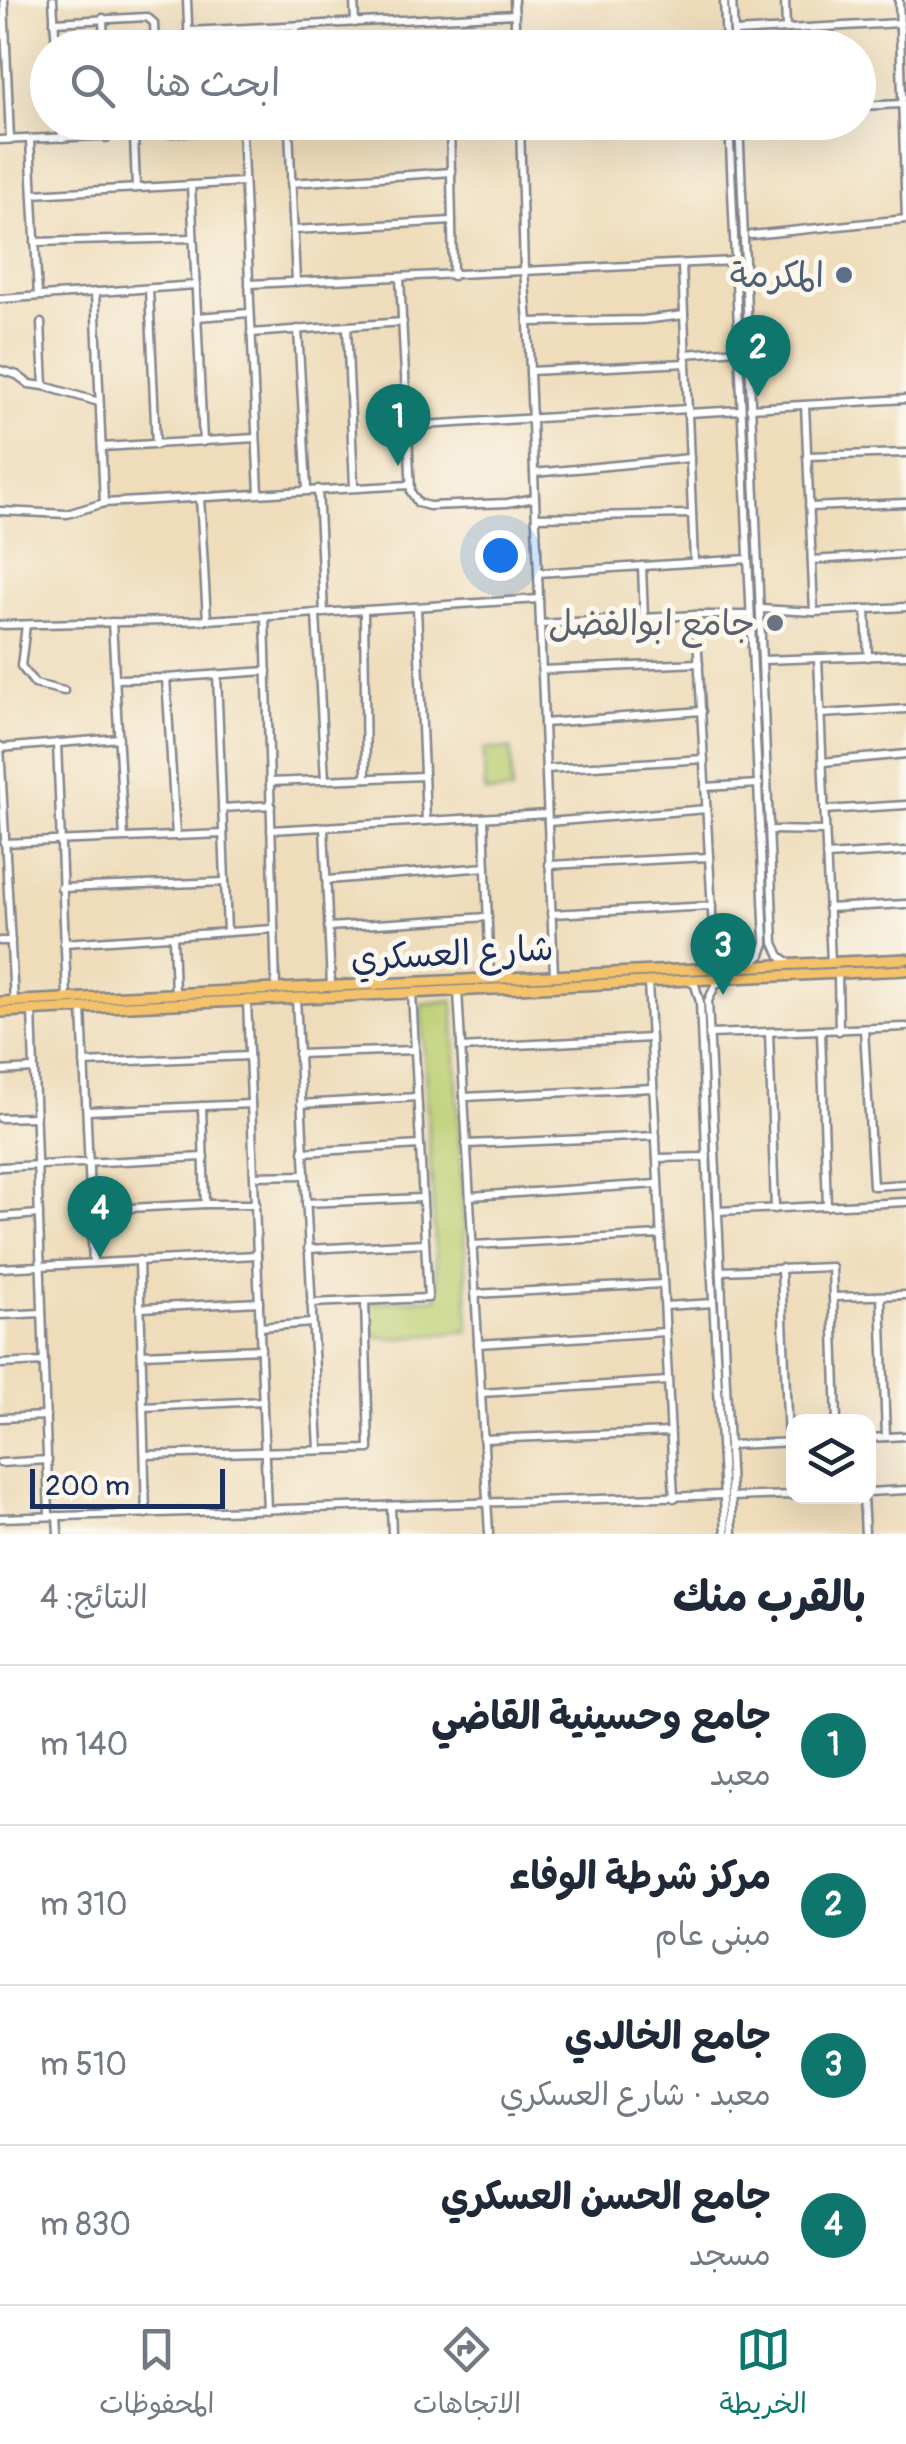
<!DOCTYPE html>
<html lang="ar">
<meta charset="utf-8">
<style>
body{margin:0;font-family:Pangolin,"Playpen Sans Arabic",sans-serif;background:#f2f2f3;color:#1f2937;direction:rtl}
.controls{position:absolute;right:30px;bottom:30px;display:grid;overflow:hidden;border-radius:20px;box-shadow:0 10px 40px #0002}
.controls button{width:90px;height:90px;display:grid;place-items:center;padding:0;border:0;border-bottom:2px solid #e0e1e3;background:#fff;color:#1f2937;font:50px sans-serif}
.scale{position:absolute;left:30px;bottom:25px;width:195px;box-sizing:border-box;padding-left:10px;border:5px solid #1b2f5e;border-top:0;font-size:28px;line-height:35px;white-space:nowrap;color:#1b2f5e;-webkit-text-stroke:8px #fbf7ec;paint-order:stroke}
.you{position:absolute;left:500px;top:555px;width:35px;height:35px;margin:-25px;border:8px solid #fff;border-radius:50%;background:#1a73e8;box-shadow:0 0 0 15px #1a73e833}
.badge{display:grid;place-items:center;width:65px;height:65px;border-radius:50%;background:#0f766e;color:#fff;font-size:32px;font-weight:700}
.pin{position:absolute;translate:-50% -82px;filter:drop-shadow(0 2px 5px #0008)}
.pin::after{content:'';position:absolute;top:52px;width:35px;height:30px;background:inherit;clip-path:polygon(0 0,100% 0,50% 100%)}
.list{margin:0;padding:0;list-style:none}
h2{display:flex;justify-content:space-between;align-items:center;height:130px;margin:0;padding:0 40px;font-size:42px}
h2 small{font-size:32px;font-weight:400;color:#747a83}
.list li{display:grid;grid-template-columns:65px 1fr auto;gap:30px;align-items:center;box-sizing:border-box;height:160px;padding:0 40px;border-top:2px solid #e0e1e3}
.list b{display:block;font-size:38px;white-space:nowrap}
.list p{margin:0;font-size:32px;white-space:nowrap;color:#747a83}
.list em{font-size:32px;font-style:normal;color:#747a83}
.icon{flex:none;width:55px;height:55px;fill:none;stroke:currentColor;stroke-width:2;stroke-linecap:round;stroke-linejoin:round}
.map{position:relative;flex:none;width:906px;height:1534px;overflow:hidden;direction:ltr}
.search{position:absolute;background:#fff;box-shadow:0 10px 40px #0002;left:30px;right:30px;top:30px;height:110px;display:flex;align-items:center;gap:25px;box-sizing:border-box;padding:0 35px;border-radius:55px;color:#747a83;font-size:38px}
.sheet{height:770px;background:#fff}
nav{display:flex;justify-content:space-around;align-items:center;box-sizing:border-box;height:140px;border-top:2px solid #e0e1e3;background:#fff;font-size:28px;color:#747a83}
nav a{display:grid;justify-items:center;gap:5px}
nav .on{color:#0f766e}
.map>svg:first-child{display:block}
.park{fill:#bbce71;stroke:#6b7e68;stroke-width:2.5}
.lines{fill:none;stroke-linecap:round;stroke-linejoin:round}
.minor-casing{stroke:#84868c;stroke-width:11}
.major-casing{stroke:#84868c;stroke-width:14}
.minor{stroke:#fff;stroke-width:6}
.major{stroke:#f4c26a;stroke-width:9}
.service-dot{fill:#5c6f8a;stroke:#fbf7ec;stroke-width:4}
.worship-dot{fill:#6b7280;stroke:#fbf7ec;stroke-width:4}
.labels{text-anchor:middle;stroke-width:10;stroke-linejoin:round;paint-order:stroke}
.service-label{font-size:35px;fill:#4e5e75;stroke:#fbf7ec;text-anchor:end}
.worship-label{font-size:35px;fill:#5b616d;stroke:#fbf7ec;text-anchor:end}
.street-label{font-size:35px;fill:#1b2f5e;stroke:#fbf7ec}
</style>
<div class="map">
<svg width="906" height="1534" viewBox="0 0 906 1534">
<rect width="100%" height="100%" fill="#fbf7ec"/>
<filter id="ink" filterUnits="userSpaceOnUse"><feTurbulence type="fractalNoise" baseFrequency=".01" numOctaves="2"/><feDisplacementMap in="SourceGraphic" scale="20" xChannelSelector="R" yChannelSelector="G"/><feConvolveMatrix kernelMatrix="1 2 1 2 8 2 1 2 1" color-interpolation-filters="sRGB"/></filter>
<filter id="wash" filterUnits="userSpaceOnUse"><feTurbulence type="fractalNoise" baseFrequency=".0048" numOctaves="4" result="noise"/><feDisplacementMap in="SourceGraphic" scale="40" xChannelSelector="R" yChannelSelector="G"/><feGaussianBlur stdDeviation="2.25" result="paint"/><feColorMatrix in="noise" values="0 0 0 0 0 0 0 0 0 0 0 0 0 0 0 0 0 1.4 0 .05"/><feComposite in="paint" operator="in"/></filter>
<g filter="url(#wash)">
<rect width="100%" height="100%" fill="#eedcba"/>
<g class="park">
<path d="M484,749H511L512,792H485Z"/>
<path d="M453,1000L469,1331L394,1339L373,1336L367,1303L438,1298L421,1004Z"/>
</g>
</g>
<g filter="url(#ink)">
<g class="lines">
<g class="minor-casing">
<g id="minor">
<path d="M4,0L10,139"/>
<path d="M53,0L56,48"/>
<path d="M187,0L189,48"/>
<path d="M354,0L355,23"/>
<path d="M514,0L516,48"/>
<path d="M724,0L726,48"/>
<path d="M732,0L735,48"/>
<path d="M785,0L786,29"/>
<path d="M103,18L104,48"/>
<path d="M54,22L147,17L154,23L155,48"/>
<path d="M296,26L297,48"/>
<path d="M188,31L515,14"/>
<path d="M734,32L900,23"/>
<path d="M858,106L902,104"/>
<path d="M61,122L62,138"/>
<path d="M107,122V138"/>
<path d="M450,122L453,276"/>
<path d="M520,122L524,271L528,322L554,975"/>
<path d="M729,122L765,943L761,955L750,964"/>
<path d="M739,122L774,943L780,956L791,964"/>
<path d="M289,129L296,282"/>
<path d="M242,131L259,493"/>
<path d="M134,136L136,188"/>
<path d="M0,140L433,122"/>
<path d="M30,140L38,296"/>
<path d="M291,183L452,172"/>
<path d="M191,185L203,442"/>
<path d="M33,194L244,182"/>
<path d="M294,230L452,221"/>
<path d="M751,235L906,219L899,0"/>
<path d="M35,242L193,238"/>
<path d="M682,264L694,562"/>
<path d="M400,278L411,492L418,503L429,506L507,503L535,498"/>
<path d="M249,284L734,261"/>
<path d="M149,289L156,445"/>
<path d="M95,293L104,503"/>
<path d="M0,299L196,285"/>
<path d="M197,317L250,313"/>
<path d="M528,322L643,320L684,315"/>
<path d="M41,323L44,386"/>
<path d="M347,326L354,486"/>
<path d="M298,329L307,489"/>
<path d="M251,333L403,322"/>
<path d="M685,354L738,350"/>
<path d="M0,370L17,375L29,384L44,386L99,402"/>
<path d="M530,371L686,363"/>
<path d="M805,405L814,612"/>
<path d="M750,408L906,399"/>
<path d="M688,413L741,410"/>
<path d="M407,426L688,409"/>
<path d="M102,447L256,438"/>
<path d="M807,456L906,453"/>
<path d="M534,473L690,458"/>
<path d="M318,489L324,613"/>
<path d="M200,497L207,620"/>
<path d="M809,507L906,503"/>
<path d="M0,511L67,514L104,503L409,485"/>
<path d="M536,517L692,514"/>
<path d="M812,560L906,554"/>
<path d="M642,566L644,618"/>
<path d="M538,573L748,559"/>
<path d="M417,608L426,821"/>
<path d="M761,609L814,612L906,607"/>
<path d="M866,609L868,657"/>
<path d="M364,611L366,778"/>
<path d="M316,614L325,780"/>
<path d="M696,615L715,968"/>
<path d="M265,617L276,989"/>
<path d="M112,622L124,838"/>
<path d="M540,624L696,615H750"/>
<path d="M0,625L207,620L539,599"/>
<path d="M26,625L21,666L35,684L64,691"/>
<path d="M818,658L831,963"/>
<path d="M763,660L906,655"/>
<path d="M542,670L699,663"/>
<path d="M217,674L227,932"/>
<path d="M166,678L176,836"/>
<path d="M116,679L166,678L267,671"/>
<path d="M820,714L906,709"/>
<path d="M544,723L702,711"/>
<path d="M57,743L67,999"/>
<path d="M0,746L14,1001"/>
<path d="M0,748L119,738"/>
<path d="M823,762L906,754"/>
<path d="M546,769L704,759"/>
<path d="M270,782L424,776"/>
<path d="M705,787L759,784"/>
<path d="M222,808L271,805"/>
<path d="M824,810L906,805"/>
<path d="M484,818L490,979"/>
<path d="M548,822L707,809"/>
<path d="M324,827L331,986"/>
<path d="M271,830L547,814"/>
<path d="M770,830L825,831"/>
<path d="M4,843L223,834"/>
<path d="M826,856L906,851"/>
<path d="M549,865L709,857"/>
<path d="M327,880L486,867"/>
<path d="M61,888L225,882"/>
<path d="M828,908L906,904"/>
<path d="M551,914L712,906"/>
<path d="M328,927L488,917"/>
<path d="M173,936L175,994"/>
<path d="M0,941H11"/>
<path d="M64,943L274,929"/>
<path d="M838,974L839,1031"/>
<path d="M722,980L715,986L708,1001L733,1534"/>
<path d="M688,981L695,985L700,1002L710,1245L726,1534"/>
<path d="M648,982L674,1498"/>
<path d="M458,991L489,1534"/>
<path d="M296,998L319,1449"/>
<path d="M247,1000L267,1510"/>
<path d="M82,1008L93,1263"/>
<path d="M32,1010L49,1516"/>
<path d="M864,1029L873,1186L906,1184"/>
<path d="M769,1032L775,1209"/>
<path d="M821,1032L827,1206"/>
<path d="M709,1034L906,1027"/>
<path d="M461,1048L651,1038"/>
<path d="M298,1054L414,1050"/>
<path d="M84,1063L249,1056"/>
<path d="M0,1071L33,1069"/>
<path d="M464,1097L653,1088"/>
<path d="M301,1104L417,1097"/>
<path d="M202,1106L205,1204"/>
<path d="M87,1111L251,1104"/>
<path d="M0,1118L35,1117"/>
<path d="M466,1144L656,1136"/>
<path d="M303,1152L420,1145"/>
<path d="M657,1158L707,1157"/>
<path d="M0,1167L204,1157"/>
<path d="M254,1176L304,1175"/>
<path d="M470,1196L658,1184"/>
<path d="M306,1203L422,1198"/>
<path d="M92,1210L205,1204H256"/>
<path d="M718,1211L906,1202"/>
<path d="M0,1217L39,1214"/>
<path d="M472,1245L661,1235"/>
<path d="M308,1249L425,1243"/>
<path d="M139,1260L146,1514"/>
<path d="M0,1268L257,1255"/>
<path d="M781,1268L788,1442"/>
<path d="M721,1271L832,1267L837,1422"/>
<path d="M475,1294L663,1284"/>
<path d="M881,1296L886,1437"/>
<path d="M833,1297L906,1295"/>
<path d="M311,1303L428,1298L412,993"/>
<path d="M665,1306L713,1303"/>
<path d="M141,1308L259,1302"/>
<path d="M0,1315L42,1313"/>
<path d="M260,1327L312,1323"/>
<path d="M478,1344L665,1332"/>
<path d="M142,1354L261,1349"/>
<path d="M0,1364L44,1362"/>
<path d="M481,1393L668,1381"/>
<path d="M143,1407L263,1401"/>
<path d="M0,1418L46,1416"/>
<path d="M868,1438L906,1436"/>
<path d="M483,1439L670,1432"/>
<path d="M730,1445L794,1442"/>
<path d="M145,1455L369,1449L365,1301"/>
<path d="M0,1463L48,1460"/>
<path d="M868,1492L906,1490"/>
<path d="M863,1496L865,1534"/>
<path d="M731,1497L794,1495"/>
<path d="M391,1506L392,1534"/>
<path d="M57,1516L58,1534"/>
<path d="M0,1518L724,1495"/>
</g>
</g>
<g class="major-casing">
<g id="major">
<path d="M0,1002L906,959"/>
<path d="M0,1012L906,970"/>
</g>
</g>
<use href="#minor" class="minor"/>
<use href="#major" class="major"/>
</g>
</g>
<circle class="service-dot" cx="844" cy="275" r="10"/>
<circle class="worship-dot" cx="775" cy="623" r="10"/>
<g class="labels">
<g class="service-label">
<text x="824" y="287">المكرمة</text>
</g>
<g class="worship-label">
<text x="755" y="635">جامع ابوالفضل</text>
</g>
<g class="street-label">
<text transform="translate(452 953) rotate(-3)" y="12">شارع العسكري</text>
</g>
</g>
</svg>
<div class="controls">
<button><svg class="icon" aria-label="layers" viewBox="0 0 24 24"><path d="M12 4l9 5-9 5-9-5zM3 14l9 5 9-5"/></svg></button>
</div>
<div class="scale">200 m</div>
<div class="you"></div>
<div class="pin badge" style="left:398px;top:466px">1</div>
<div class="pin badge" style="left:758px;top:397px">2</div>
<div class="pin badge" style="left:723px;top:995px">3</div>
<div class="pin badge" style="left:100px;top:1258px">4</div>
<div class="search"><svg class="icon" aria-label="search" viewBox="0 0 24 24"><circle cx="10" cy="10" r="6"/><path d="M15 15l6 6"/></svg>ابحث هنا</div>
</div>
<section class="sheet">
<h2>بالقرب منك<small>النتائج: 4</small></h2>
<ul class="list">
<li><span class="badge">1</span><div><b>جامع وحسينية القاضي</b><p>معبد</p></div><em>140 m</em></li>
<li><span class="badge">2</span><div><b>مركز شرطة الوفاء</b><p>مبنى عام</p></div><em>310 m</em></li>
<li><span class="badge">3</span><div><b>جامع الخالدي</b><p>معبد · شارع العسكري</p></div><em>510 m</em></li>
<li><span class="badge">4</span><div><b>جامع الحسن العسكري</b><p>مسجد</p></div><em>830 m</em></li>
</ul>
</section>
<nav>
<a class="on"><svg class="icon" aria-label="map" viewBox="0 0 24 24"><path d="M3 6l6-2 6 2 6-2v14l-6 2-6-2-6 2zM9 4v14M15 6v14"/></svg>الخريطة</a>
<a><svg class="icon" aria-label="directions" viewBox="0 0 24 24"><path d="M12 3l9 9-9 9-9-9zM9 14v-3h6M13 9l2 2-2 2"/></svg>الاتجاهات</a>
<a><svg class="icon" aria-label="saved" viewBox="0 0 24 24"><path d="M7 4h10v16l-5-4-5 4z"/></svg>المحفوظات</a>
</nav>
